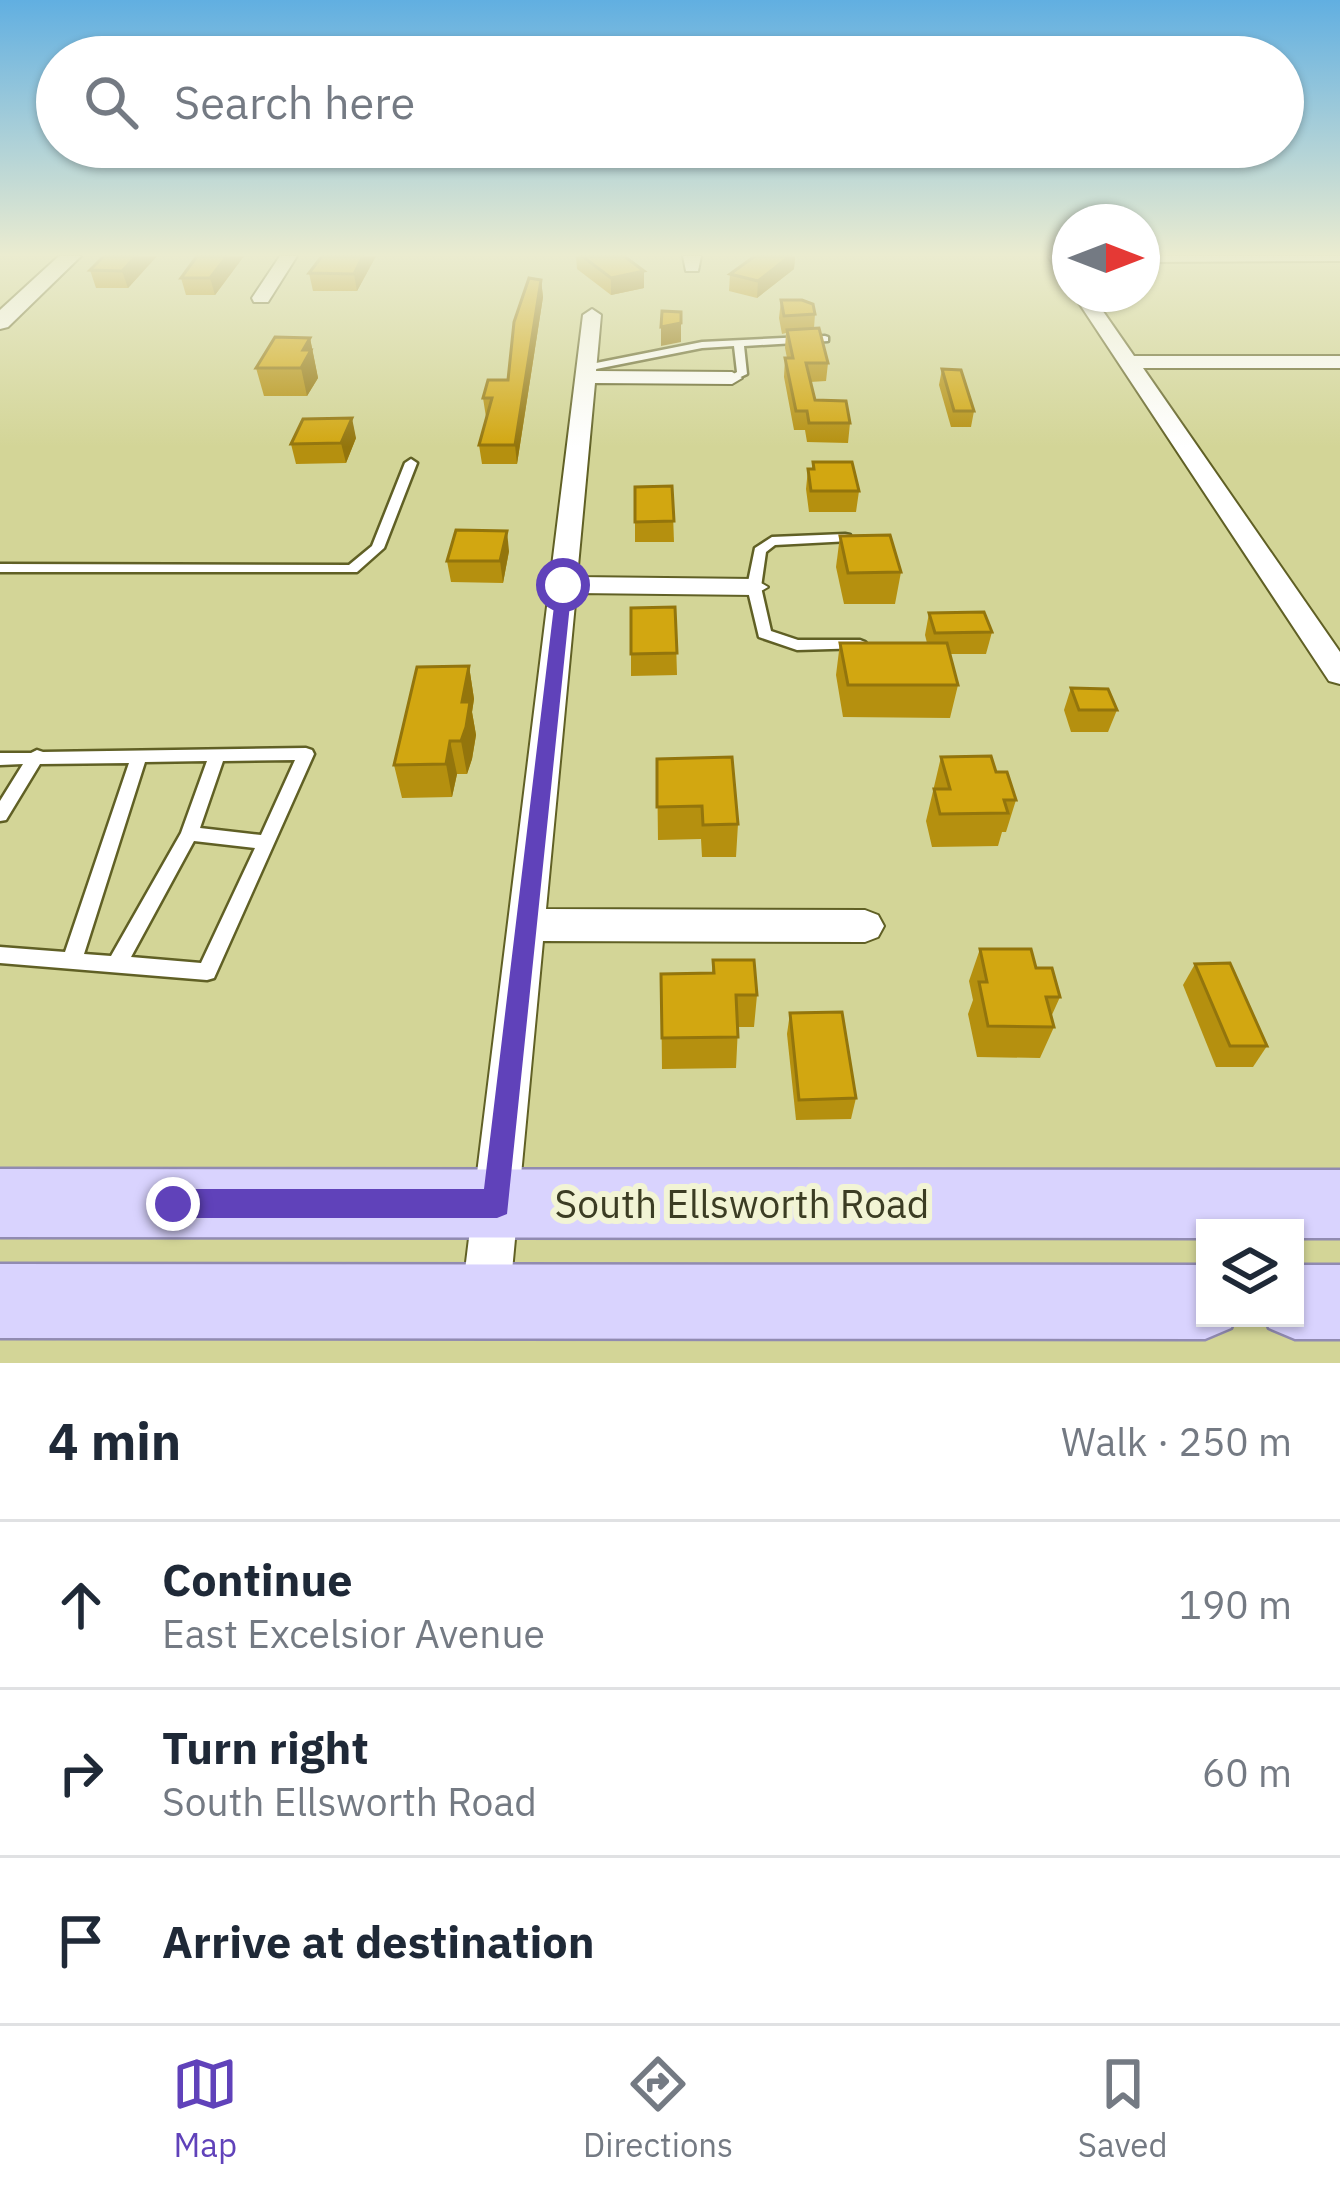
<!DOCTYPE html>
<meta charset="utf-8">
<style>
body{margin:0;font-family:"IBM Plex Sans",sans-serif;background:#f6f6f7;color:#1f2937}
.controls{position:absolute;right:36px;bottom:36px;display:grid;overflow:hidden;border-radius:0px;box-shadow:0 3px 9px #0004}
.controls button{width:108px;height:108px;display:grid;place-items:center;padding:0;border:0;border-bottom:3px solid #e0e1e3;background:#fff;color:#1f2937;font:60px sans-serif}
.compass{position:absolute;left:1052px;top:204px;width:108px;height:108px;border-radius:50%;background:#fff;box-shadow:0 3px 9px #0004;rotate:90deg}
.stop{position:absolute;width:36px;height:36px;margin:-27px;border:9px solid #6042ba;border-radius:50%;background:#fff}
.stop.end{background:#6042ba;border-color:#fff;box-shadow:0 3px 12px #0008}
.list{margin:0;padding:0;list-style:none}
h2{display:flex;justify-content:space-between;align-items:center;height:156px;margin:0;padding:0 48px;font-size:51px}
h2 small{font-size:39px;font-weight:400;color:#747a83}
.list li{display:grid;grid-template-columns:78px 1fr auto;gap:36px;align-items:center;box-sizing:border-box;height:168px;padding:0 48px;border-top:3px solid #e0e1e3}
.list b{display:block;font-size:45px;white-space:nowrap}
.list p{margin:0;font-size:39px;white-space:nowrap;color:#747a83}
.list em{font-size:39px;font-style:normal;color:#747a83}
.icon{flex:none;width:66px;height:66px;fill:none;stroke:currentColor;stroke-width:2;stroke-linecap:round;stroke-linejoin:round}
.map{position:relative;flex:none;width:1340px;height:1363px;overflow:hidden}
.search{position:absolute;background:#fff;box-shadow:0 3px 9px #0004;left:36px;right:36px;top:36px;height:132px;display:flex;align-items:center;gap:30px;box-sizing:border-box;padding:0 42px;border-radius:66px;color:#747a83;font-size:45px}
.sheet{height:660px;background:#fff}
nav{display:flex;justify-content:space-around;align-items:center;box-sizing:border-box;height:168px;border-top:3px solid #e0e1e3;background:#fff;font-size:33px;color:#747a83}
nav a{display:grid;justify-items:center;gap:6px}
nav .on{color:#6042ba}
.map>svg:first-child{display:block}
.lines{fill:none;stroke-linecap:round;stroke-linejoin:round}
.service-casing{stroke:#606025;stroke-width:5}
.minor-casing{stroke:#606025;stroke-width:4}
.tertiary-casing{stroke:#606025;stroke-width:4}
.primary-casing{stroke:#918bb1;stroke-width:5}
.service{fill:#fff;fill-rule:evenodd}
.minor{fill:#fff;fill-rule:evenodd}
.tertiary{fill:#fff;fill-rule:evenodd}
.primary{fill:#d9d3fe;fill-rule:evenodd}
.wall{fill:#b5900f}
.shaded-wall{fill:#93750c}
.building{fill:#d2a711;stroke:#93750c;stroke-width:3}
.route{fill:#6042ba}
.labels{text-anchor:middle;stroke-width:12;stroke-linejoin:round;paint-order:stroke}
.near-street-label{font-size:39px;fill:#3b3c23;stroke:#f2f4d5}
</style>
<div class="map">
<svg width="1340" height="1363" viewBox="0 0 1340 1363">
<rect width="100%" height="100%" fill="#d3d597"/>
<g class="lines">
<g class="service-casing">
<g id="service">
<path d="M825,336L828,337V341L744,346L747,374L732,381L727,378L737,372L734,346L702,348L586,371L581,368L586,365L702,342Z"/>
<path d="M411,459L417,463L384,548L357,572H0V564L349,565L372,546L405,463Z"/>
<path d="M845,534L850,535L851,538L850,541L775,545L766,552L761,587L771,631L798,640H860L865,642L867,645L865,648L797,650L759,637L747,587L755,548L772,537Z"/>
<path d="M306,748L312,750L314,754L214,978L207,980L0,963V947L65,952L129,763L40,764L6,820L0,821V801L23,764L0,765V753H31L37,750L43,752ZM295,760L261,835L200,828L223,761ZM207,761L181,833L111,956L84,954L145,762ZM194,841L255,848L201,963L131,957Z"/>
</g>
</g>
<g class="minor-casing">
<g id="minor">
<path d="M280,256H297L268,302H254L252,298Z"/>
<path d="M683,256H701L698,271H686Z"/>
<path d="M1048,256H1065L1070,264V282L1064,281Z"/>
<path d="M1142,256H1340V261L1142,262Z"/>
<path d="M1073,294H1091L1134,356H1340V368H1143L1340,652V684L1329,681Z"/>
<path d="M592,309L601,315L596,371L732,372L742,378L732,384L595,383L577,577L754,579L768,587L754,595L576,593L546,909L865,910L878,915L884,926L878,937L865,942L543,941L509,1303L502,1320L485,1327L468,1320L461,1303L583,315Z"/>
</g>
</g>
<g class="tertiary-casing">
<path id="tertiary" d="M59,256H81L8,327L0,329V310Z"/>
</g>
<g class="primary-casing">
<g id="primary">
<path d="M0,1169L1340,1170V1238H1295V1228H1205V1238L0,1237Z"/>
<path d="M0,1264L1205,1265V1318H1235L1231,1328L1205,1339L0,1338Z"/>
<path d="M1295,1265H1340V1339H1295L1269,1328L1265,1318H1295Z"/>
</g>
</g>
<use href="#service" class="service"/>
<use href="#minor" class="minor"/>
<use href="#tertiary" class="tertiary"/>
<use href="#primary" class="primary"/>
</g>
<g class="wall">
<path d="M157,256L128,288H96L90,270Z"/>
<path d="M197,256H244L215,295H186L181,278Z"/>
<path d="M322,256H376L357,291H313L309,273Z"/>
<path d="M576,256H624L644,271V288L611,295L577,269Z"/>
<path d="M755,256H795L794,269L757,298L729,291L730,274Z"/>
<path d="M541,280L543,297L517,464H482L479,445L487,417H486L483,398L508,380Z"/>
<path d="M781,300L815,314L814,328L828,363L826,381L810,382L815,400L850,423L848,443L807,442L805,430H794L784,377L785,358H787L785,348L786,333L782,334L779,318Z"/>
<path d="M310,338L318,378L307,396H264L256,368Z"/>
<path d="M942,369L974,411L971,427H951L939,385Z"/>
<path d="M356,438L346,463L296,464L291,444Z"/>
<path d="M813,462L859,491L856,512H809L806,489L808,469H812Z"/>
<path d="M672,486L674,542H635V487Z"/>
<path d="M840,536L901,572L895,604H844L836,567Z"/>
<path d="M509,551L503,583L451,582L447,561Z"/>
<path d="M675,607L677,675L631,676V654Z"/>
<path d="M929,613L992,632L986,654H950L958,685L950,718L843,717L836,675L840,643H927L925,635Z"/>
<path d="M469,666L474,699L472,712L476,735L472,759L467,774H457L452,797L402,798L394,765Z"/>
<path d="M1071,688L1117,710L1108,732H1071L1064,710Z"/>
<path d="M941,757L996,772L1016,800L1006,832H1002L998,846L932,847L926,821Z"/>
<path d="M657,759L738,824L736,857H702L701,839L658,840Z"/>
<path d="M980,949L1036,968L1060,997L1051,1017L1054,1027L1040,1058L977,1057L968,1014L973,1000L969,981Z"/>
<path d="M713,960L757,995L754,1027H738L736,1068L662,1069L661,974L712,973Z"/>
<path d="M1195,964L1267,1046L1253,1067H1216L1183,985Z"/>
<path d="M790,1013L856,1098L851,1119L796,1120L787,1034Z"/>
</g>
<g class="shaded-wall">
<path d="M136,256H157L128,288L122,271Z"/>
<path d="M227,256H244L215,295L210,278Z"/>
<path d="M363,256H376L357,291L354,274Z"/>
<path d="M790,256H795L794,269L757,298L758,281Z"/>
<path d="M644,271V288L611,295V278Z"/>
<path d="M541,280L543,297L517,464L515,445Z"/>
<path d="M681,323V342L661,346V327Z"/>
<path d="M310,338L318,378L307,396L301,368L303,350Z"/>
<path d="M352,418L356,438L346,463L341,443Z"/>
<path d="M507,531L509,551L503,583L500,561Z"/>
<path d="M469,666L474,699L472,712L476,735L472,759L467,774L461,741L462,702Z"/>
<path d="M450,741L457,774L452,797L446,764Z"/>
</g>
<g class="building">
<path d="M104,256H136L122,271L90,270Z"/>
<path d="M197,256H227L210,278H181Z"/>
<path d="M322,256H363L354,274L309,273Z"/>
<path d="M582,256H624L644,271L611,278Z"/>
<path d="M755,256H790L758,281L730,274Z"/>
<path d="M529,278L541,280L515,445H479L492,398H483L488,380H508L514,322Z"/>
<path d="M781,300H802L813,304L815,314L784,316Z"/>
<path d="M662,311L681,312V323L661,327Z"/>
<path d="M819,328L828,363H806L815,400L846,401L850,423H809L807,411H796L785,358H793L787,330Z"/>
<path d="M275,337L310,338L303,350H311L301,368H256Z"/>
<path d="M942,369L961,370L974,411H954Z"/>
<path d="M352,418L341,443L291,444L303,419Z"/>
<path d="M813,462H852L859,491H811L808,469H814Z"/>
<path d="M672,486L674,521L635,522V487Z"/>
<path d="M456,530L507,531L500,561H447Z"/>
<path d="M890,535L901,572L848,573L840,536Z"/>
<path d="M675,607L677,653L631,654V608Z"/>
<path d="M984,612L992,632L935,633L929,613Z"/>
<path d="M840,643H947L958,685H848Z"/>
<path d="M469,666L462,702H470L466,727L461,741H450L446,764L394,765L417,667Z"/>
<path d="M1071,688L1108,689L1117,710H1079Z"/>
<path d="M991,756L996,772H1007L1016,800H1004L1008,813L940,814L934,789H950L941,757Z"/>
<path d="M732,757L738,824L703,825L702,806L657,807V759Z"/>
<path d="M980,949H1031L1036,968H1052L1060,997H1046L1054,1027L988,1026L979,982H987Z"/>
<path d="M713,960H754L757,995H736L738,1037L662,1038L661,974L714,973Z"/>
<path d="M1230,963L1267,1046H1230L1195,964Z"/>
<path d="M842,1012L856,1098L799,1100L790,1013Z"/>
</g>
<linearGradient id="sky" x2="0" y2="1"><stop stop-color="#61afe1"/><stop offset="0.57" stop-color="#ebecd0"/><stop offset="1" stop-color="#ebecd0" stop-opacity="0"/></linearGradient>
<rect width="1340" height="447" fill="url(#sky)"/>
<path class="route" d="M557,581L572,585L507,1214L497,1218H173L163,1214L159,1204L163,1193L173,1189H484Z"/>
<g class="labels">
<g class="near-street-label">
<text x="742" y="1218">South Ellsworth Road</text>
</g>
</g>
</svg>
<div class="controls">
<button><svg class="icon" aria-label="layers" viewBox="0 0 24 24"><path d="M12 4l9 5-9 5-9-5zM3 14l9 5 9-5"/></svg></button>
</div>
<svg class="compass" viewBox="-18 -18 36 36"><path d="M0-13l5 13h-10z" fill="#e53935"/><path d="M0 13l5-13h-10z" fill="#747a83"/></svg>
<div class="stop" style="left:563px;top:585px"></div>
<div class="stop end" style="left:173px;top:1204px"></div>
<div class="search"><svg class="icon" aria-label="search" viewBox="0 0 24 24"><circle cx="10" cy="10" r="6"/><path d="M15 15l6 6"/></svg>Search here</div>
</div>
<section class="sheet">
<h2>4 min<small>Walk · 250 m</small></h2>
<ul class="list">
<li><svg class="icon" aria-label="ahead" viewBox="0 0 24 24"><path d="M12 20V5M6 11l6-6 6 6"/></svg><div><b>Continue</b><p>East Excelsior Avenue</p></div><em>190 m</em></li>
<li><svg class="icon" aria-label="right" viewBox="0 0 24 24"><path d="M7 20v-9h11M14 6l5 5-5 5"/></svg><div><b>Turn right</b><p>South Ellsworth Road</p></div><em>60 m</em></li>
<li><svg class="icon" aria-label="arrive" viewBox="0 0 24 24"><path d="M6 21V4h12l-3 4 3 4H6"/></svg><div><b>Arrive at destination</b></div></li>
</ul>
</section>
<nav>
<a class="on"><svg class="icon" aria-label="map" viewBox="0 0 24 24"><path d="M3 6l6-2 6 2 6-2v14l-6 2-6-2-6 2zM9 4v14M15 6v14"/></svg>Map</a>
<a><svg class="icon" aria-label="directions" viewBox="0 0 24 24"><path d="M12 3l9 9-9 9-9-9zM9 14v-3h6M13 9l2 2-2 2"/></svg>Directions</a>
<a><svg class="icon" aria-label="saved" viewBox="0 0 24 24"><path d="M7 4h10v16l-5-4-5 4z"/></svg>Saved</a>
</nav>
